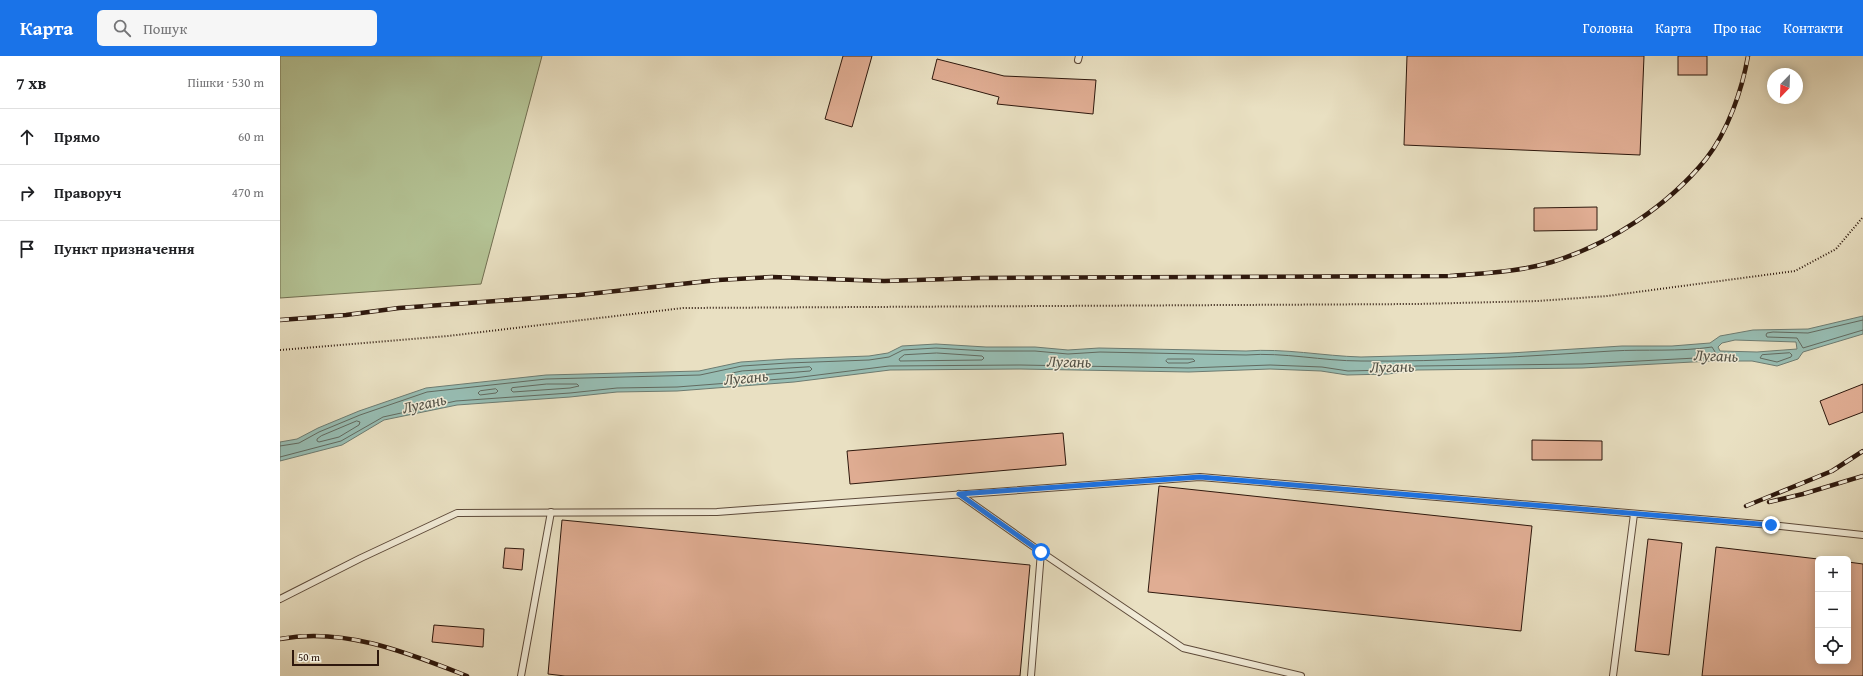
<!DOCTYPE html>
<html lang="uk">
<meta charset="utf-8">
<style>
body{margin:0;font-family:"Gentium Book Plus",serif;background:#f6f6f6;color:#202124}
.controls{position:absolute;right:12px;bottom:12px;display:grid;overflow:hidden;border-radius:6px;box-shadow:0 2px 10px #0003}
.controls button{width:36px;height:36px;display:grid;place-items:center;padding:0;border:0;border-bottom:1px solid #e0e0e0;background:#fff;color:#202124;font:20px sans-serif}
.compass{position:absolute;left:1487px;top:12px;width:36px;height:36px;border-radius:50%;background:#fff;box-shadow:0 2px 10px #0003;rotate:203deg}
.scale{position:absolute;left:12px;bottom:10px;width:87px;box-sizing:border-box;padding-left:4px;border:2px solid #2e180d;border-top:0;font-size:11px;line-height:14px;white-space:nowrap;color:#2e180d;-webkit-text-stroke:3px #f1ebd7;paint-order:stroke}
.stop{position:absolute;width:12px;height:12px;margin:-9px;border:3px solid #1a73e8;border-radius:50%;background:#fff}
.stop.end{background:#1a73e8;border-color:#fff;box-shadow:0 1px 4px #0008}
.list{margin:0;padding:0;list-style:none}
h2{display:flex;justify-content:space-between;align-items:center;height:52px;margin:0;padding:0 16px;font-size:17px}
h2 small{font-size:13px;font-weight:400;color:#757577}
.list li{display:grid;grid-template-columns:26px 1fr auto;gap:12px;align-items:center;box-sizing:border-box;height:56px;padding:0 16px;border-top:1px solid #e0e0e0}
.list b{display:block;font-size:15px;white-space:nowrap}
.list em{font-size:13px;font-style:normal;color:#757577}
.icon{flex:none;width:22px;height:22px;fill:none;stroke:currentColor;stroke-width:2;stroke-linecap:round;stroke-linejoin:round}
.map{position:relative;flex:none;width:1583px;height:620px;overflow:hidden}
header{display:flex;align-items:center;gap:24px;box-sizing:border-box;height:56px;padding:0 20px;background:#1a73e8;color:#fff}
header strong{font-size:19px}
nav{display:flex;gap:22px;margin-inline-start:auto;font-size:14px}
.search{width:280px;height:36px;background:#f6f6f6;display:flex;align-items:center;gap:10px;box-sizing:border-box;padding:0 14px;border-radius:6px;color:#757577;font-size:15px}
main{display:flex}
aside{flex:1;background:#fff}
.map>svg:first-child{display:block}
.green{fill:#b4c395;stroke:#716e51}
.water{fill:#97bdb3;stroke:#6d7b71;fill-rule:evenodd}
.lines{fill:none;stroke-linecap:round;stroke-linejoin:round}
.shore{stroke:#626a60;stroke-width:1}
.building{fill:#e0ad93;stroke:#2e180d}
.service-casing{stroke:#5d4a3a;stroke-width:8}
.path{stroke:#2e180d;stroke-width:2;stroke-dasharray:1 2;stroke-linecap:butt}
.service{stroke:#f1ebd7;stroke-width:6}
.rail-casing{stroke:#2e180d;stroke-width:4.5}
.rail{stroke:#f1ebd7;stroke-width:3;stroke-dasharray:9;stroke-linecap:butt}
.route{stroke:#1a73e8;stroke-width:5}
.labels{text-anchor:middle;stroke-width:3;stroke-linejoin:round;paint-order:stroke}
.water-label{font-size:16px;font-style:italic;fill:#535247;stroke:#f1ebd7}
</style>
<header>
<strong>Карта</strong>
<div class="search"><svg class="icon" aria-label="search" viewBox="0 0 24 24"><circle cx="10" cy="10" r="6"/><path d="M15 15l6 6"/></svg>Пошук</div>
<nav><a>Головна</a><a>Карта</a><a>Про нас</a><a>Контакти</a></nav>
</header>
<main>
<aside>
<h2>7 хв<small>Пішки · 530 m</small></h2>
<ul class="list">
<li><svg class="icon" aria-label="ahead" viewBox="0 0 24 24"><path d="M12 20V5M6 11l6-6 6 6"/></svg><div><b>Прямо</b></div><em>60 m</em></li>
<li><svg class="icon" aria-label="right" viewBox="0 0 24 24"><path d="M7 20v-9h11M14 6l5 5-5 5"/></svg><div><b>Праворуч</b></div><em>470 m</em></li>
<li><svg class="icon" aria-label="arrive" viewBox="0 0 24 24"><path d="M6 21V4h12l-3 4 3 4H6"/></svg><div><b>Пункт призначення</b></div></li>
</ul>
</aside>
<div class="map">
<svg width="1583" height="620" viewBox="0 0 1583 620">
<rect width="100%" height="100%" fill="#e9e0c2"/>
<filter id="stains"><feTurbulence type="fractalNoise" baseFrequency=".005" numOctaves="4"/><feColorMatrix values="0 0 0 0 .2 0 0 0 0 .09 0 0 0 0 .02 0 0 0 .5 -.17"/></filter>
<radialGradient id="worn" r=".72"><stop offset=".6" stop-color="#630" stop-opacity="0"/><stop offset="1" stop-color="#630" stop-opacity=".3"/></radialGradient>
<path class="green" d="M0,0H262L201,228L0,242Z"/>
<path class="water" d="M1583,260V278L1523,296L1518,303L1497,310L1472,305H1431L1302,312L1137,314L1108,318L1067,319L1041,315L990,313L909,316L740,313L610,314L514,326L397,335L337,336L290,341L177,349L104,364L62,389L0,405V386L17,383L38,372L79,355L146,332L266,319L419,315L461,306L507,303L589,300L608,297L622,290L656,288L706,291H755L788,294L819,292L966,295C1004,292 1043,300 1081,301L1230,297L1342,290H1392L1430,287L1440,280L1473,274L1528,273ZM1455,284L1516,286L1517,293L1477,296L1440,295L1438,291L1442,287Z"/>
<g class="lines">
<g class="shore">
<path d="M1583,264L1528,277L1493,276L1487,277L1486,279L1487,281L1517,282L1523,292L1583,274"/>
<path d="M657,297L702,300L704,302L702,304L620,305L619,303L624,299Z"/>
<path d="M1510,297L1512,299L1511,301L1497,306L1480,302L1482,299Z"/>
<path d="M888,303H913L915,305L908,307H888L886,305Z"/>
<path d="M530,311L532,313L530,315L453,321L451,319L452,317L462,315Z"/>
<path d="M267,328H297L299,330L290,332L233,336L231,334L232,332Z"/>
<path d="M216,333L218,335L216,337L200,339L198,337L200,335Z"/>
<path d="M77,365L80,366L79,369L59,381L39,386L37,385V383L41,380Z"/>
<path d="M0,390L19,387L39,376L80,359L147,336L266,323L420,319L462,310L508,307L589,304L609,301L623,294L656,292L706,295H755L788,298L820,296L966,299C1004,296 1042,305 1081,305C1165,306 1248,300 1332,295C1365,293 1399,296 1432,291L1437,299L1435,301L1302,308L1136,310L1107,314L1068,315L1042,311L990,309L908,312L740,309L609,310L514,322L397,331L337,332L290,337L176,345L103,361L61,385L0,401"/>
</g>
</g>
<g class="building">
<path d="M563,0H592L572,71L545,63Z"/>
<path d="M1127,0H1364L1360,99L1124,89Z"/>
<rect x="1398" y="0" width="29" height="19"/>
<path d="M657,3L724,20L816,24L813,58L717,48L719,41L652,23Z"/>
<path d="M1317,151V174L1254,175V152Z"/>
<path d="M1583,328V356L1549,369L1540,345Z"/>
<path d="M783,377L786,409L570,428L567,395Z"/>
<path d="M1252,384L1322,385V404H1252Z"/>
<path d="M879,430L1252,470L1241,575L868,536Z"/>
<path d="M282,464L750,509L740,620H285L268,618Z"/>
<path d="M1368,483L1402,487L1389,599L1355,595Z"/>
<path d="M1436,491L1538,503V605H1568V506L1583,508V620H1422Z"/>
<path d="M225,492L244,493L242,514L223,512Z"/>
<path d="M154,569L204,573L203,591L152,586Z"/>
</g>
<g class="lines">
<g class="service-casing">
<g id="service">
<path d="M798,4L799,0"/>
<path d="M679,438L761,496L903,592L1021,620"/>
<path d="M0,543L81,502L177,457L437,456L920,421L1491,469L1583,479"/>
<path d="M241,620L271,456"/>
<path d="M751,620L761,496"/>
<path d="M1333,620L1354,458"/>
</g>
</g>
<path class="path" d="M0,294L168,280L403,252L1137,248L1258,245L1327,240L1515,215L1556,193L1583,161"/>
<use href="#service" class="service"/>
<g class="rail-casing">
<g id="rail">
<path d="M0,264L66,259L119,252L299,239L438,224L492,221L604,225L700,222L1170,220C1204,217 1239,216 1272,206C1330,188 1388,150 1426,103C1448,75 1462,34 1468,0"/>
<path d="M1489,446L1523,438L1583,420"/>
<path d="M1466,450L1552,415L1583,395"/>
<path d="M0,583C65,571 128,597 187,620"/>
</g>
</g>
<use href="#rail" class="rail"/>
</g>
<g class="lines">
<path class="route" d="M761,496L679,438L920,421L1491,469"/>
</g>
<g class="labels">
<g class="water-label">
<text transform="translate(1436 299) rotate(2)" y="6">Лугань</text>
<text transform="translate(789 305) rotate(1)" y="6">Лугань</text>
<text transform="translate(1112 310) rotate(-1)" y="6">Лугань</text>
<text transform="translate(466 321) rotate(-5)" y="6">Лугань</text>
<text transform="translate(144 347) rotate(-12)" y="6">Лугань</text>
</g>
</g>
<rect width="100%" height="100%" filter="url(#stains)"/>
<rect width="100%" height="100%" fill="url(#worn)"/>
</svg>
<div class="controls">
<button>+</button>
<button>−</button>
<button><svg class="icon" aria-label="locate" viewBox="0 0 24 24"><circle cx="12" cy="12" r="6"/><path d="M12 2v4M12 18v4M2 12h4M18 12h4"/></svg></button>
</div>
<svg class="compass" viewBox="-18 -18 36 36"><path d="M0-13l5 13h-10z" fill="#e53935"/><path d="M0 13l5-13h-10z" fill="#757577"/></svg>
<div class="scale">50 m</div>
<div class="stop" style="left:761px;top:496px"></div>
<div class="stop end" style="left:1491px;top:469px"></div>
</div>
</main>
